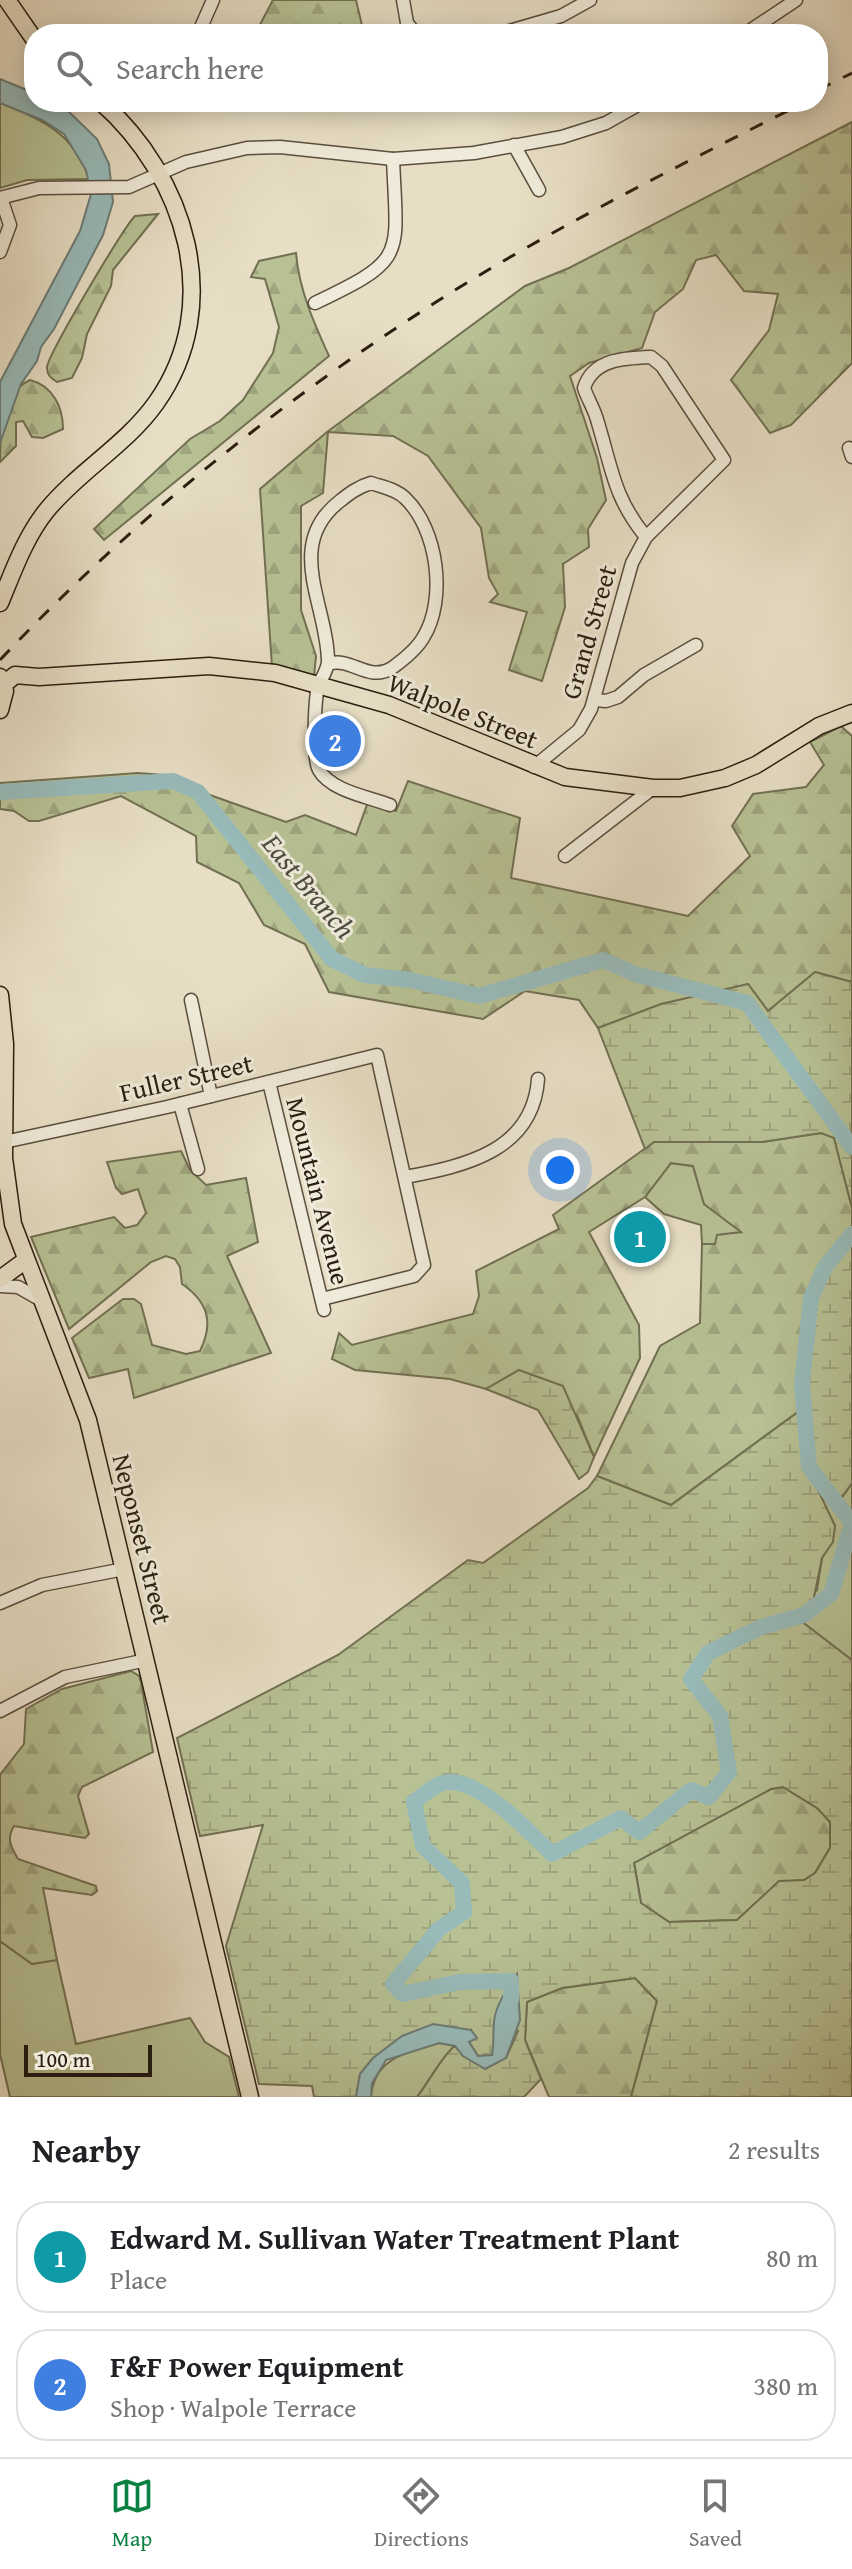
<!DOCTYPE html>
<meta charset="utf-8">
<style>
body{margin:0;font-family:"Gentium Book Plus",serif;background:#f2f2f2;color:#202124}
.scale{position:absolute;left:24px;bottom:20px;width:128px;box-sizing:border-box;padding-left:8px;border:4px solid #2b1e10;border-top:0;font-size:22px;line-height:28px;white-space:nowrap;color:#2b1e10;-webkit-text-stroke:6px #efead9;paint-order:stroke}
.you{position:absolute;left:560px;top:1170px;width:28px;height:28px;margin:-20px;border:6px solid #fff;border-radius:50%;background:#1a73e8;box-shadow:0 0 0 12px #1a73e833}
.badge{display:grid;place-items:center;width:52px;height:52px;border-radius:50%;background:#0b8043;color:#fff;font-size:26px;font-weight:700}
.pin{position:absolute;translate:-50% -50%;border:4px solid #fff;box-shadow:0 2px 8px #0006}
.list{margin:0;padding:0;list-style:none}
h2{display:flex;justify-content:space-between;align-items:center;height:104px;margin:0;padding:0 32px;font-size:34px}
h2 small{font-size:26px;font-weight:400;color:#757577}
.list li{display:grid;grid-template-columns:52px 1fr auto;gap:24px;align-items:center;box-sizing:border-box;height:112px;margin:0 16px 16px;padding:0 16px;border:2px solid #e0e0e0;border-radius:32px}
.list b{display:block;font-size:30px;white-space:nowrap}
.list p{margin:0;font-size:26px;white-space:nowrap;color:#757577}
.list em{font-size:26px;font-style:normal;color:#757577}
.icon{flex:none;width:44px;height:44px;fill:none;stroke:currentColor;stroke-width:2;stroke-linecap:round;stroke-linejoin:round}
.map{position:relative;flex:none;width:852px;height:2097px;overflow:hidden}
.search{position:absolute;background:#fff;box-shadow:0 4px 20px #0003;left:24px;right:24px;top:24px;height:88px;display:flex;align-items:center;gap:20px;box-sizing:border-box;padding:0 28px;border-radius:32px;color:#757577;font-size:30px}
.sheet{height:360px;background:#fff}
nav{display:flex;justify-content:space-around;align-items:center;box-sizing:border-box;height:112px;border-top:2px solid #e0e0e0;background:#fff;font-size:22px;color:#757577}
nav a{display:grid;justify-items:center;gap:4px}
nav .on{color:#0b8043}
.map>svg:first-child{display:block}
.green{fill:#b7c194;stroke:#717052;stroke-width:2}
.forest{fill:url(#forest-firs);stroke:#717052;stroke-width:2}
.wetland{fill:url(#wetland-marsh);stroke:#717052;stroke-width:2;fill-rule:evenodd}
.water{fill:#98bbba;stroke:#6c7c76;stroke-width:2}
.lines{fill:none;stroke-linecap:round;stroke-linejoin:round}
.river{stroke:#98bbba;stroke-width:16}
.minor-casing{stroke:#5a4e3d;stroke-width:15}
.major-casing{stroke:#2b1e10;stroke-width:19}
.minor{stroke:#efead9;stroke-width:12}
.major{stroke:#e7dec5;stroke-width:16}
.rail{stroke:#2b1e10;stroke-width:3;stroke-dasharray:14 14;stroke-linecap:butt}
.labels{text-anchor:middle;stroke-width:6;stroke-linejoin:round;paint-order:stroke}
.street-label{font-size:26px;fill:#2b1e10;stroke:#efead9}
.water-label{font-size:28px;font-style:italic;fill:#4c4d43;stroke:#efead9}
</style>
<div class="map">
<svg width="852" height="2097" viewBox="0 0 852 2097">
<defs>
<pattern id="forest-firs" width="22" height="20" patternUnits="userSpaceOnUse" patternTransform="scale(2)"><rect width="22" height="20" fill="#b7c194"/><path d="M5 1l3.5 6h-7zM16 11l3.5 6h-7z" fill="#9ea57f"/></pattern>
<pattern id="wetland-marsh" width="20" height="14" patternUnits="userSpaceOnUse" patternTransform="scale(2)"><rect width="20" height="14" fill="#b7c194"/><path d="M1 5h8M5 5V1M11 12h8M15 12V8" fill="none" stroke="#9ea57f"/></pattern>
</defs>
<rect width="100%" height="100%" fill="#e7dec5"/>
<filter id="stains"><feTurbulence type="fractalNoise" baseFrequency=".0025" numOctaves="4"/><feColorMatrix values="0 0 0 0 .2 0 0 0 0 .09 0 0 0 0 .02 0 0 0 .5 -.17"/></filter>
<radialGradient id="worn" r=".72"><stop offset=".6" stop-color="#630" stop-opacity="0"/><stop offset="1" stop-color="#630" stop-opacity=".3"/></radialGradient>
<g class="green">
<path d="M0,103C43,120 74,133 89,179L27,180L0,188Z"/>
<path d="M671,1163L693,1166L704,1204L742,1232L716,1244H702L701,1225L664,1214L645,1197Z"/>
<path d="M810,1474L842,1497L852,1483V1906L791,1613L817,1590L822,1558L835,1526Z"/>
<path d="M0,1941L32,1964L57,1960L76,2044L190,2018L205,2042L229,2057L239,2097H10L0,2054Z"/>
<path d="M439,2043L455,2046C443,2054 428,2083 417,2097H371C374,2057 407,2053 439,2043Z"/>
</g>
<g class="forest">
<path d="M273,0H356L364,34H255Z"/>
<path d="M852,122V363L791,425L770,433L731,380L769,330L778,294L744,291L716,255L696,260L683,289L655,312L642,348L589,363L570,376L597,458L606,500L588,529L589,547L563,564L565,607L542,681L509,670L527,612L490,602L498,594L489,578L481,528L428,456L393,436L328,432L323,493L301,506V610L316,656L314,676L272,667L260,489L327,432L525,286L569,268Z"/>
<path d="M158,214L113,270L111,286L87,334L82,358L72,378L57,382C51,378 47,375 47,368C46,357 124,227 135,216Z"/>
<path d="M296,253C299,290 314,323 329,356L104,540L94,529L190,439L220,421L243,400L273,353L279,327L265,279L251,277L259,261Z"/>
<path d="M30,380C53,386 63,407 63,429L43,438L32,437L23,421L16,422V446L0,462C0,433 0,394 30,380Z"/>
<path d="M841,726L852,736V982L815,972L768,1011L748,984L662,1004L598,1028L579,1000L525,991L483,1019L329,992L305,944L264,925L239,883L197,862L196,836L121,796L39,821H29L14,811L0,809V783L138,773L176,776L210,795L286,822L305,815L356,835L368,802L396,811L408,781L520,818L511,878L688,916L750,856L732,826L753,794L806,787L824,765L810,742Z"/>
<path d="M821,1133L834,1137L852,1208V1230L817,1270L810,1292L809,1328L801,1347L798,1374L802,1409L671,1505L597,1476L660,1346L700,1323L702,1244H715L717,1235L741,1232L704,1204L693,1166L671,1163L645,1197L589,1232L639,1325L640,1358L594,1457L577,1415L519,1370L486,1389L450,1379L355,1370L332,1359L339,1333L352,1345L473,1314L479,1296L476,1271L559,1229L553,1215L654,1142H762Z"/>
<path d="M181,1151L190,1170L206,1185L246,1178L258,1242L227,1256L271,1353L134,1398L128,1369L89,1378L72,1338L123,1299H134L141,1304L152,1345L186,1354L200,1351C214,1322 208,1302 182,1284L180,1267L175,1259L166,1256L151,1262L69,1329L31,1237L114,1217L125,1228L137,1225L146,1213L138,1189L122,1194L116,1188L107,1162Z"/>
<path d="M131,1671L139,1676L141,1682L153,1752L82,1787L78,1796L89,1834L85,1838L14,1826C6,1839 11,1847 18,1859L96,1886L97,1891L92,1895L43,1888L57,1960L32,1964L0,1941V1775L24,1744L26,1709L62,1689Z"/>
<path d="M783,1787L817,1808L830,1821V1848L815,1873L804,1880L779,1882L737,1920L669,1922L641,1903L634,1862L771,1789Z"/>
<path d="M635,1978L657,2001L631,2097H549L525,2040L527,2002L562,1988Z"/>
</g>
<g class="wetland">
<path d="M815,972L852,982V1208L834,1138L821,1133L762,1142H654L645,1149L598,1028L661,1004L748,984L768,1011Z"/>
<path d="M852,1230V1483L842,1497L811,1475L835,1526L833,1542L822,1558L812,1607L792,1614L852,1660V2097H631L657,2001L635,1978L562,1988L527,2002L525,2040L541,2079L524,2097H417C428,2084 443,2054 455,2046L463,2056L506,2058L518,2031L494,2022L496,2034L492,2055L478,2056L469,2042L471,2030L373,2058L360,2074L356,2097H314L312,2086L259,2084L226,1946L263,1825L200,1836L177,1738L338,1655L468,1560L483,1563L588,1488L597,1476L671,1505L802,1409L798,1374L801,1347L809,1328L810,1292L817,1270ZM783,1787L817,1808L830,1822V1848L815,1873L804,1880L779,1881L737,1920L669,1922L641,1903L634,1863L771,1789Z"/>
<path d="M519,1370L563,1386L594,1457L588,1472L579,1479L538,1410L486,1389Z"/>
</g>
<g class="water">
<path d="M0,79L34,93V102L62,105L97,139L109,164L113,202L103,235L54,329L41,347L37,361L21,384L0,443V382L80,231L91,194L86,170L64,134L42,120L0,103Z"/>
<path d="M517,1974L520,2020L506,2058L485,2069L463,2056L455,2046L439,2043L386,2060L372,2083L371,2097H356L360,2074L373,2058L402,2036L433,2024L471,2030L477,2038L469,2042L478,2056L492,2055C494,2043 493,2034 494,2022C495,2006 508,1987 517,1974Z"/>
</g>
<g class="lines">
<g class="river">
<path d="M0,792L173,781L198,792L332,959L365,975L410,980L479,996L603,960L635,974L747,1003L852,1147"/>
<path d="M511,2000V1981L460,1982L403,1994L393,1984L439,1929L464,1912L462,1883L423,1846L414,1802C422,1796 431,1788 440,1784C473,1770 530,1833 552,1854L621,1818L639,1832L691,1790L709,1797L729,1772L720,1716L691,1679L708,1653L761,1627L804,1615L831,1594L852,1523L809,1467L802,1384L811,1298L825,1267L852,1234"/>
</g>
<g class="minor-casing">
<g id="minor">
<path d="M403,0L407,23L416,34"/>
<path d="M198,34L213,0"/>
<path d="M499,34L561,16L590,0"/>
<path d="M745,34L796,0"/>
<path d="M514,145L539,190"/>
<path d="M0,198L39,188L129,187L186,162L247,148L280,147L393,159L474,153L562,137L606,123L643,102"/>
<path d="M0,252L10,225L1,198"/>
<path d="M315,303C408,259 397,257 393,159"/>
<path d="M849,448L852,457"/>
<path d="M328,664C351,656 368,683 392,668C403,660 416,650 423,638C447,600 438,529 405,498C396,489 382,487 371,483C358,487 350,493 340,501C283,545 328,606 328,662C327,673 319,680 317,691C315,707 312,757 319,770C331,791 369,797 390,805"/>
<path d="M594,700L606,701L618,697L644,675L696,645"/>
<path d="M534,767L579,730L591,709L632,563L646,537L724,460L662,366L651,357C624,358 593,359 584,388C588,400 595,410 598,423C612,469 614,498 646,537"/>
<path d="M565,856L653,788"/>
<path d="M191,1000L211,1096"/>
<path d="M269,1082L324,1310"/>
<path d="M180,1104L198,1169"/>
<path d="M4,1142L167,1107L377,1055L424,1265L414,1276L322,1299"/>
<path d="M405,1177C465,1166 533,1151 538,1079"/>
<path d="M0,1286L18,1287L43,1301"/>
<path d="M0,1603L42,1585L124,1569"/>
<path d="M0,1711L65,1677L147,1660"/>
</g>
</g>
<g class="major-casing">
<g id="major">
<path d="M7,0L34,39"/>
<path d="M0,603C13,572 25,537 47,510C79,471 126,445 156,403C226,304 185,176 101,102"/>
<path d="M0,677L5,691L0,710"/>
<path d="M8,681L15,675L39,677L209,666L275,673L389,705L565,777L653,788H680L725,778L756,765L819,726L852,713"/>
<path d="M0,995L5,1044L4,1158L13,1224L88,1420L250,2097"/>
<path d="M0,1279L26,1260"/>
</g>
</g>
<use href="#minor" class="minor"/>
<use href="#major" class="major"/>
<g class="rail">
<path d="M818,90L852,73"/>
<path d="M0,660C131,521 283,399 444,297C560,224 683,164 805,102"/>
</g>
</g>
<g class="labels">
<g class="street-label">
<text transform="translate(589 632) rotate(-74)" y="9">Grand Street</text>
<text transform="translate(463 711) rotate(22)" y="9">Walpole Street</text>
<text transform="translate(186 1078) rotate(-13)" y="9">Fuller Street</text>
<text transform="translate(318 1191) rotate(76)" y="9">Mountain Avenue</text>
<text transform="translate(142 1539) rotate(76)" y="9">Neponset Street</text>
</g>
<g class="water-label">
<text transform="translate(309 886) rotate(50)" y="10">East Branch</text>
</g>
</g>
<rect width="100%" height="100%" filter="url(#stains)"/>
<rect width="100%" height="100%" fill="url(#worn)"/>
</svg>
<div class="scale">100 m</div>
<div class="you"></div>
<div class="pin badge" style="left:640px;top:1237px;background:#0f9aa8">1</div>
<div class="pin badge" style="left:335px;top:741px;background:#3f7fe0">2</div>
<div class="search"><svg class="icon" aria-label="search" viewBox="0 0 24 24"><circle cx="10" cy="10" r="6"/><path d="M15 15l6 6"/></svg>Search here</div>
</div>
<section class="sheet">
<h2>Nearby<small>2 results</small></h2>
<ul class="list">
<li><span class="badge" style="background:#0f9aa8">1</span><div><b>Edward M. Sullivan Water Treatment Plant</b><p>Place</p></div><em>80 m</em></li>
<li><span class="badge" style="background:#3f7fe0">2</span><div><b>F&amp;F Power Equipment</b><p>Shop · Walpole Terrace</p></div><em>380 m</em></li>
</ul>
</section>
<nav>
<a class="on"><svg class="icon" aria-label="map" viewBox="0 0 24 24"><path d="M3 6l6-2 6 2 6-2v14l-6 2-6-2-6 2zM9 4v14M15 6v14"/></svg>Map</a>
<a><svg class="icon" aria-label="directions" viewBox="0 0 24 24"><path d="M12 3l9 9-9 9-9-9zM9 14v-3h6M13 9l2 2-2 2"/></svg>Directions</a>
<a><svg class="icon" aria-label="saved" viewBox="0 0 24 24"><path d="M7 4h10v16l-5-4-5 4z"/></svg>Saved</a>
</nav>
